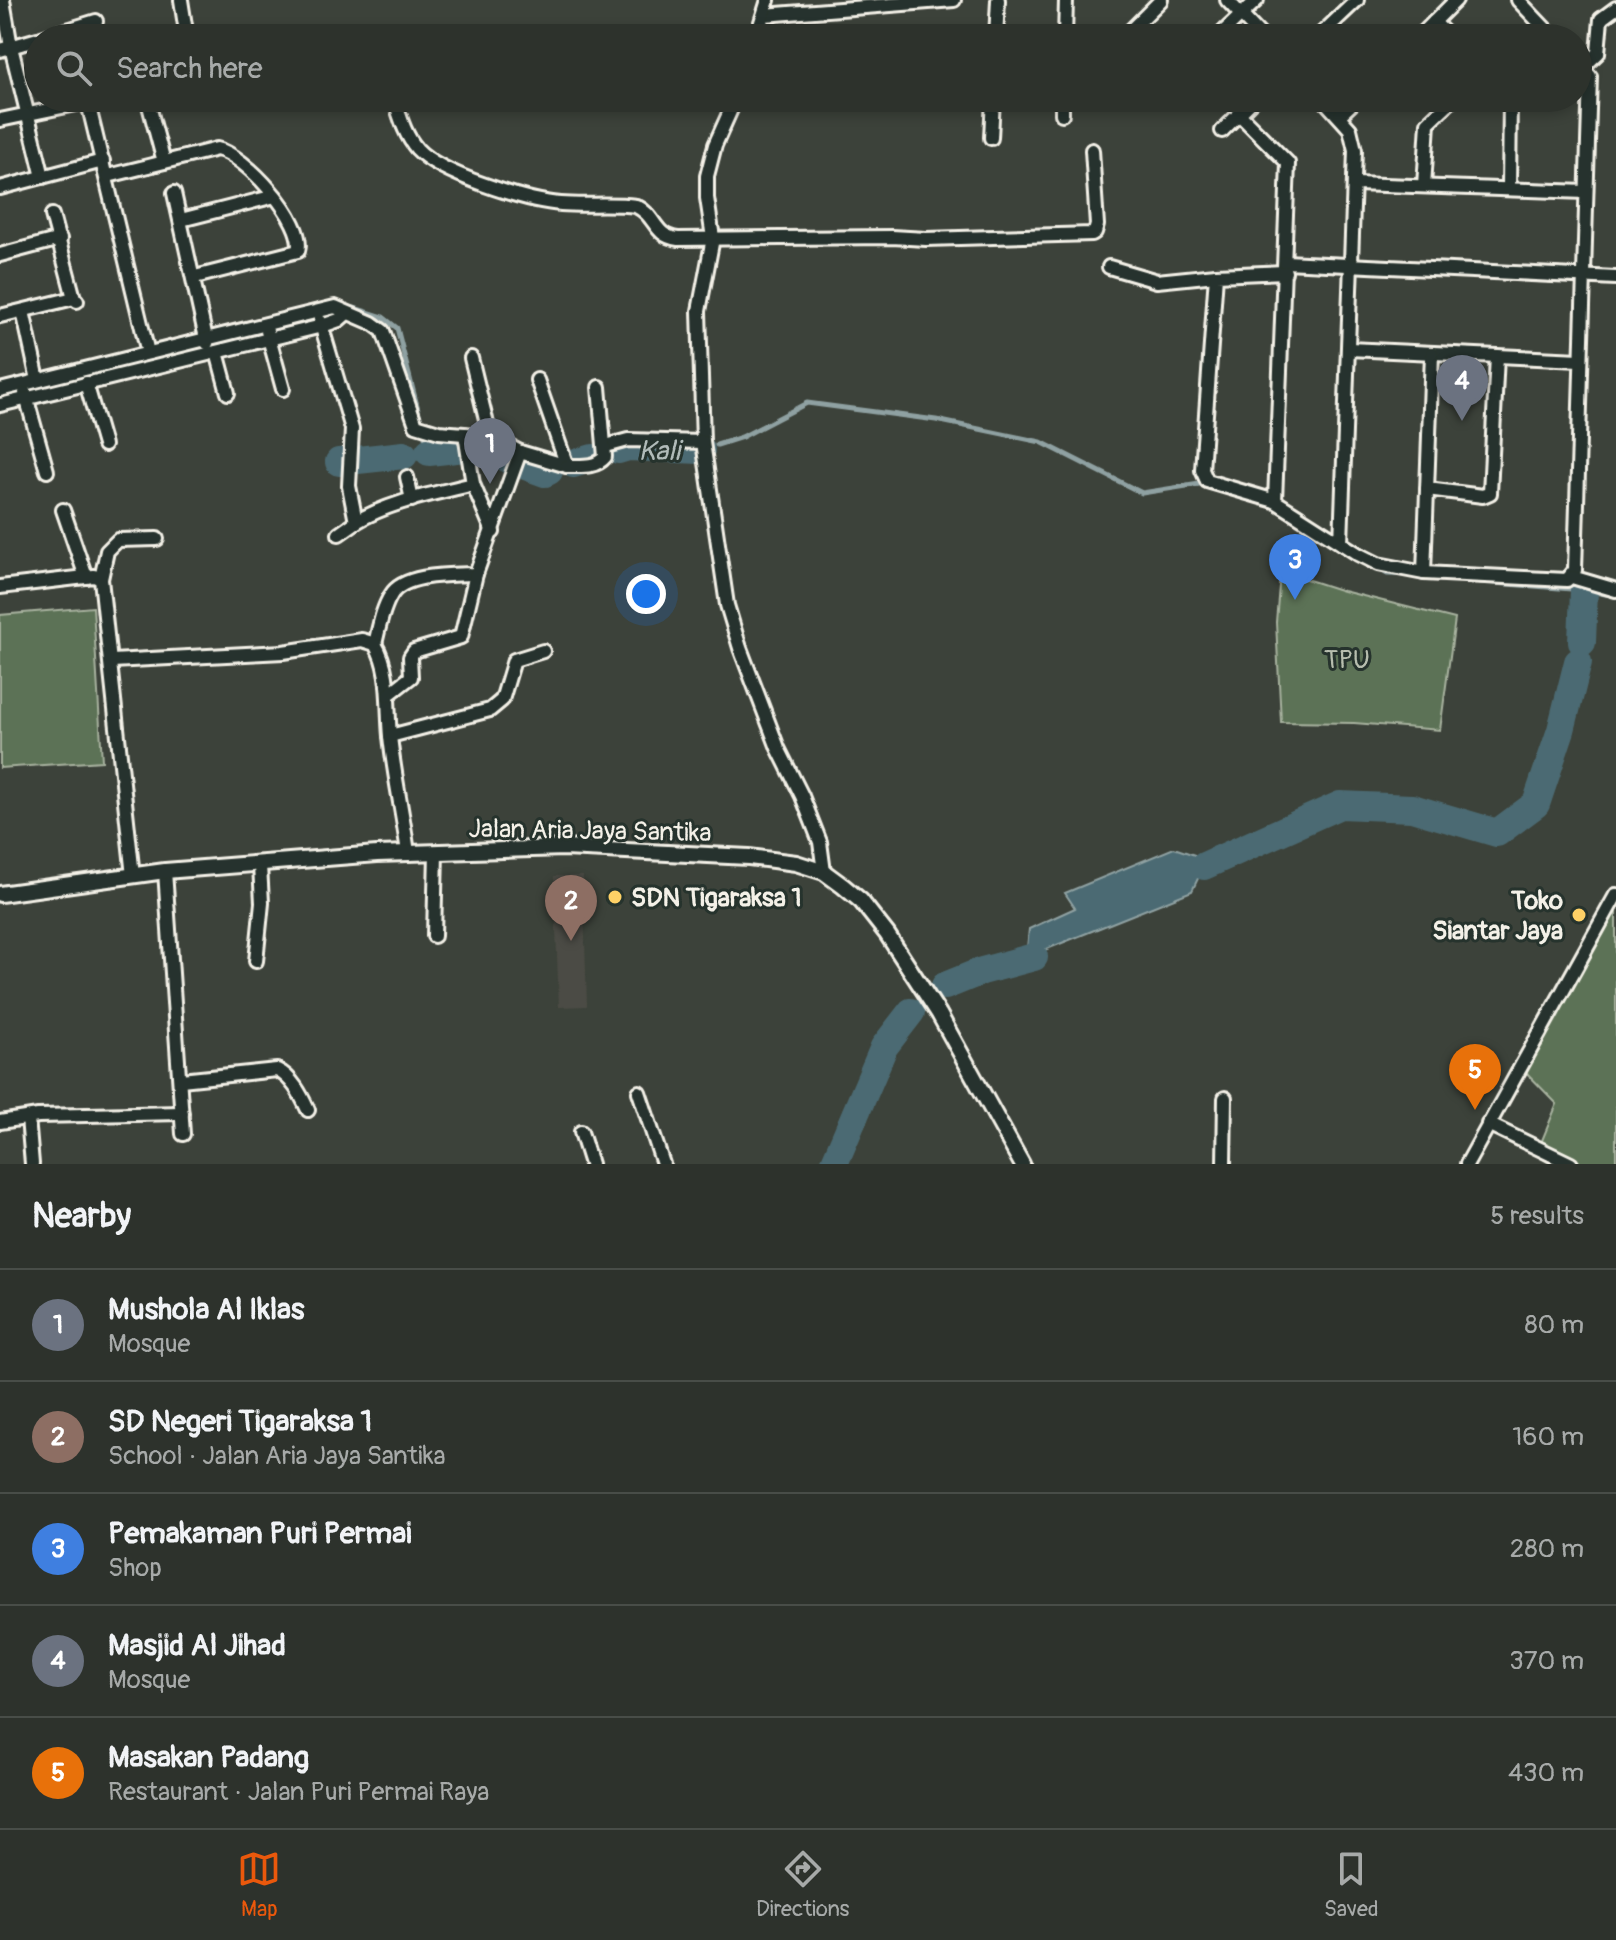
<!DOCTYPE html>
<meta charset="utf-8">
<style>
body{margin:0;font-family:Pangolin,sans-serif;background:#353a34;color:#f1f3f6}
.you{position:absolute;left:646px;top:594px;width:28px;height:28px;margin:-20px;border:6px solid #fff;border-radius:50%;background:#1a73e8;box-shadow:0 0 0 12px #1a73e833}
.badge{display:grid;place-items:center;width:52px;height:52px;border-radius:50%;background:#ea580c;color:#fff;font-size:26px;font-weight:700}
.pin{position:absolute;translate:-50% -66px;filter:drop-shadow(0 2px 4px #0008)}
.pin::after{content:'';position:absolute;top:42px;width:28px;height:24px;background:inherit;clip-path:polygon(0 0,100% 0,50% 100%)}
.list{margin:0;padding:0;list-style:none}
h2{display:flex;justify-content:space-between;align-items:center;height:104px;margin:0;padding:0 32px;font-size:34px}
h2 small{font-size:26px;font-weight:400;color:#a7aaa9}
.list li{display:grid;grid-template-columns:52px 1fr auto;gap:24px;align-items:center;box-sizing:border-box;height:112px;padding:0 32px;border-top:2px solid #484d48}
.list b{display:block;font-size:30px;white-space:nowrap}
.list p{margin:0;font-size:26px;white-space:nowrap;color:#a7aaa9}
.list em{font-size:26px;font-style:normal;color:#a7aaa9}
.icon{flex:none;width:44px;height:44px;fill:none;stroke:currentColor;stroke-width:2;stroke-linecap:round;stroke-linejoin:round}
.map{position:relative;flex:none;width:1616px;height:1164px;overflow:hidden}
.search{position:absolute;background:#2d322c;box-shadow:0 4px 12px #0003;left:24px;right:24px;top:24px;height:88px;display:flex;align-items:center;gap:20px;box-sizing:border-box;padding:0 28px;border-radius:44px;color:#a7aaa9;font-size:30px}
.sheet{height:664px;background:#2d322c}
nav{display:flex;justify-content:space-around;align-items:center;box-sizing:border-box;height:112px;border-top:2px solid #484d48;background:#2d322c;font-size:22px;color:#a7aaa9}
nav a{display:grid;justify-items:center;gap:4px}
nav .on{color:#ea580c}
.map>svg:first-child{display:block}
.built{fill:#4c4c44}
.green{fill:#5c7256;stroke:#a8b29f;stroke-width:2}
.water{fill:#4c6b73;stroke:#8fa1a2;stroke-width:2}
.lines{fill:none;stroke-linecap:round;stroke-linejoin:round}
.stream{stroke:#8fa1a2;stroke-width:5}
.river{stroke:#4c6b73;stroke-width:28}
.minor-casing{stroke:#f4f1e8;stroke-width:18}
.tertiary-casing{stroke:#f4f1e8;stroke-width:20}
.minor{stroke:#26332d;stroke-width:12}
.tertiary{stroke:#26332d;stroke-width:14}
.poi-dot{fill:#ffd166;stroke:#26332d;stroke-width:3}
.labels{text-anchor:middle;stroke-width:6;stroke-linejoin:round;paint-order:stroke}
.park-label{font-size:26px;fill:#b7beae;stroke:#26332d}
.street-label{font-size:26px;fill:#f4f1e8;stroke:#26332d}
.poi-label{font-size:26px;font-weight:bold;fill:#f4f1e8;stroke:#26332d;text-anchor:start}
.water-label{font-size:28px;font-style:italic;fill:#b1bbb9;stroke:#26332d}
</style>
<div class="map">
<svg width="1616" height="1164" viewBox="0 0 1616 1164">
<rect width="100%" height="100%" fill="#3c423a"/>
<filter id="ink" filterUnits="userSpaceOnUse"><feTurbulence type="fractalNoise" baseFrequency=".0125" numOctaves="2"/><feDisplacementMap in="SourceGraphic" scale="16" xChannelSelector="R" yChannelSelector="G"/><feConvolveMatrix kernelMatrix="1 2 1 2 8 2 1 2 1" color-interpolation-filters="sRGB"/></filter>
<g filter="url(#ink)">
<path class="built" d="M554,876H583L587,1006L559,1007Z"/>
<g class="green">
<path d="M1287,573L1343,591L1455,619L1440,730L1354,723L1281,722L1276,622L1280,574Z"/>
<path d="M93,607L102,761L0,768V615Z"/>
<path d="M1616,898V1164H1551L1536,1155L1557,1104L1520,1066Z"/>
</g>
<path class="water" d="M1174,848L1195,855L1204,866L1192,891L1042,951L1034,957L1027,948L1029,929L1075,908L1065,893Z"/>
<g class="lines">
<g class="stream">
<path d="M354,308L383,317L397,328L429,452"/>
<path d="M273,329L313,320"/>
<path d="M213,344L256,333"/>
<path d="M31,390L203,347"/>
<path d="M0,398L17,394"/>
<path d="M717,445L742,437L807,403L936,420L1041,442L1142,493L1206,483"/>
<path d="M1379,569L1387,574L1408,575"/>
<path d="M1470,581L1584,590L1616,596"/>
</g>
<g class="river">
<path d="M618,450L628,447L701,450"/>
<path d="M429,452L474,447L482,450"/>
<path d="M509,460L545,473L549,471"/>
<path d="M339,462L404,455"/>
<path d="M573,464L593,458"/>
<path d="M1582,642L1584,590"/>
<path d="M1204,866L1340,805L1412,808L1497,833L1536,804L1561,730L1578,662"/>
<path d="M945,986L982,971L1034,957"/>
<path d="M834,1164L884,1047L911,1012"/>
</g>
<g class="minor-casing">
<g id="minor">
<path d="M3,0L11,47L43,177"/>
<path d="M181,0L187,38"/>
<path d="M1227,0L1263,38"/>
<path d="M1518,0L1554,38"/>
<path d="M764,15L954,0"/>
<path d="M1434,22L1450,38"/>
<path d="M41,38L96,21"/>
<path d="M756,38L768,0"/>
<path d="M996,38L998,0"/>
<path d="M1065,38L1066,0"/>
<path d="M1123,38L1161,0"/>
<path d="M1217,38L1257,0"/>
<path d="M1317,38L1357,0"/>
<path d="M1418,38L1456,0"/>
<path d="M0,50L38,39"/>
<path d="M1582,68L1598,53L1601,19L1616,8"/>
<path d="M147,98L164,162"/>
<path d="M394,98C400,116 404,134 417,149C440,174 526,201 561,204C586,206 611,203 636,206C657,216 653,236 678,239L892,237L926,239L1092,234L1095,232L1097,225L1092,150"/>
<path d="M736,98L715,145L707,176V198L713,238L699,311L703,442L727,605L740,648L778,748L802,796L820,842L824,872"/>
<path d="M1322,98L1350,129L1355,150L1341,543"/>
<path d="M88,103L148,353"/>
<path d="M1062,114V98"/>
<path d="M1239,114L1288,163L1275,501"/>
<path d="M1340,115L1358,98"/>
<path d="M0,120L105,98"/>
<path d="M1222,131L1255,98"/>
<path d="M991,138L993,98"/>
<path d="M108,176L217,149C244,154 307,222 298,251L195,277"/>
<path d="M1355,184L1586,192"/>
<path d="M1424,186L1428,123L1454,98"/>
<path d="M0,188L103,161"/>
<path d="M1509,189L1510,98"/>
<path d="M174,193L207,343"/>
<path d="M52,215L74,298"/>
<path d="M181,220L275,196"/>
<path d="M0,255L60,239"/>
<path d="M1285,262L1616,278"/>
<path d="M1109,267L1157,281L1216,275"/>
<path d="M1285,272L1216,275L1202,470L1207,481L1275,501L1358,554L1378,564L1424,573L1567,580L1575,570L1590,76L1578,64"/>
<path d="M23,311L38,380"/>
<path d="M0,316L74,298L77,301"/>
<path d="M320,321L352,429L349,486L356,522L339,534"/>
<path d="M267,331L283,389"/>
<path d="M1349,349L1580,360"/>
<path d="M217,352L228,393"/>
<path d="M471,358L490,436"/>
<path d="M86,383L104,445"/>
<path d="M0,390L335,307L372,323L383,331L416,425L439,432L490,436L520,452L567,466L537,380"/>
<path d="M25,393L47,471"/>
<path d="M0,405L322,326L339,320L347,313"/>
<path d="M465,434L473,484L493,532"/>
<path d="M606,446L628,440L703,442"/>
<path d="M567,466C581,466 596,468 605,457L599,387"/>
<path d="M407,477L412,500"/>
<path d="M1427,489L1483,496L1490,493L1497,356"/>
<path d="M63,510L86,577"/>
<path d="M356,522C391,501 435,494 473,484"/>
<path d="M1424,573L1432,353"/>
<path d="M1572,577L1616,590"/>
<path d="M0,587L94,576L101,579"/>
<path d="M375,644C379,628 382,609 391,595C404,573 453,575 476,574"/>
<path d="M112,661L283,652L362,640L375,644C391,670 387,706 390,736C394,775 403,814 408,853"/>
<path d="M388,695L411,677L410,657L414,651L461,637L476,574L520,452"/>
<path d="M390,736L490,710L502,700L514,660L543,651"/>
<path d="M165,871L183,1134"/>
<path d="M133,876L101,579L107,551L118,540L157,539"/>
<path d="M434,936L436,852"/>
<path d="M256,961L262,903L260,865"/>
<path d="M181,1080L277,1070C292,1077 301,1095 308,1110"/>
<path d="M639,1092L663,1164"/>
<path d="M28,1118L32,1164"/>
<path d="M0,1122L38,1116L182,1113"/>
<path d="M1488,1124L1571,1164"/>
<path d="M581,1132L591,1164"/>
<path d="M1224,1164L1225,1098"/>
<path d="M1467,1164L1616,895"/>
</g>
</g>
<g class="tertiary-casing">
<path id="tertiary" d="M0,894L165,871L377,854L565,848L749,857L796,863L824,872L843,886L861,901L887,934L939,1014L1022,1164"/>
</g>
<use href="#minor" class="minor"/>
<use href="#tertiary" class="tertiary"/>
</g>
</g>
<g class="poi-dot">
<circle cx="615" cy="897" r="8"/>
<circle cx="1579" cy="915" r="8"/>
</g>
<g class="labels">
<g class="park-label">
<text x="1347" y="668">TPU</text>
</g>
<g class="street-label">
<text transform="translate(590 830) rotate(1)" y="9">Jalan Aria Jaya Santika</text>
</g>
<g class="poi-label">
<text x="631" y="906">SDN Tigaraksa 1</text>
<text x="1563" y="909" text-anchor="end">Toko<tspan x="1563" dy="30">Siantar Jaya</tspan></text>
</g>
<g class="water-label">
<text x="659" y="460">Kali</text>
</g>
</g>
</svg>
<div class="you"></div>
<div class="pin badge" style="left:490px;top:484px;background:#6b7280">1</div>
<div class="pin badge" style="left:571px;top:941px;background:#8d6e63">2</div>
<div class="pin badge" style="left:1295px;top:600px;background:#3f7fe0">3</div>
<div class="pin badge" style="left:1462px;top:421px;background:#6b7280">4</div>
<div class="pin badge" style="left:1475px;top:1110px;background:#e8710a">5</div>
<div class="search"><svg class="icon" aria-label="search" viewBox="0 0 24 24"><circle cx="10" cy="10" r="6"/><path d="M15 15l6 6"/></svg>Search here</div>
</div>
<section class="sheet">
<h2>Nearby<small>5 results</small></h2>
<ul class="list">
<li><span class="badge" style="background:#6b7280">1</span><div><b>Mushola Al Iklas</b><p>Mosque</p></div><em>80 m</em></li>
<li><span class="badge" style="background:#8d6e63">2</span><div><b>SD Negeri Tigaraksa 1</b><p>School · Jalan Aria Jaya Santika</p></div><em>160 m</em></li>
<li><span class="badge" style="background:#3f7fe0">3</span><div><b>Pemakaman Puri Permai</b><p>Shop</p></div><em>280 m</em></li>
<li><span class="badge" style="background:#6b7280">4</span><div><b>Masjid Al Jihad</b><p>Mosque</p></div><em>370 m</em></li>
<li><span class="badge" style="background:#e8710a">5</span><div><b>Masakan Padang</b><p>Restaurant · Jalan Puri Permai Raya</p></div><em>430 m</em></li>
</ul>
</section>
<nav>
<a class="on"><svg class="icon" aria-label="map" viewBox="0 0 24 24"><path d="M3 6l6-2 6 2 6-2v14l-6 2-6-2-6 2zM9 4v14M15 6v14"/></svg>Map</a>
<a><svg class="icon" aria-label="directions" viewBox="0 0 24 24"><path d="M12 3l9 9-9 9-9-9zM9 14v-3h6M13 9l2 2-2 2"/></svg>Directions</a>
<a><svg class="icon" aria-label="saved" viewBox="0 0 24 24"><path d="M7 4h10v16l-5-4-5 4z"/></svg>Saved</a>
</nav>
